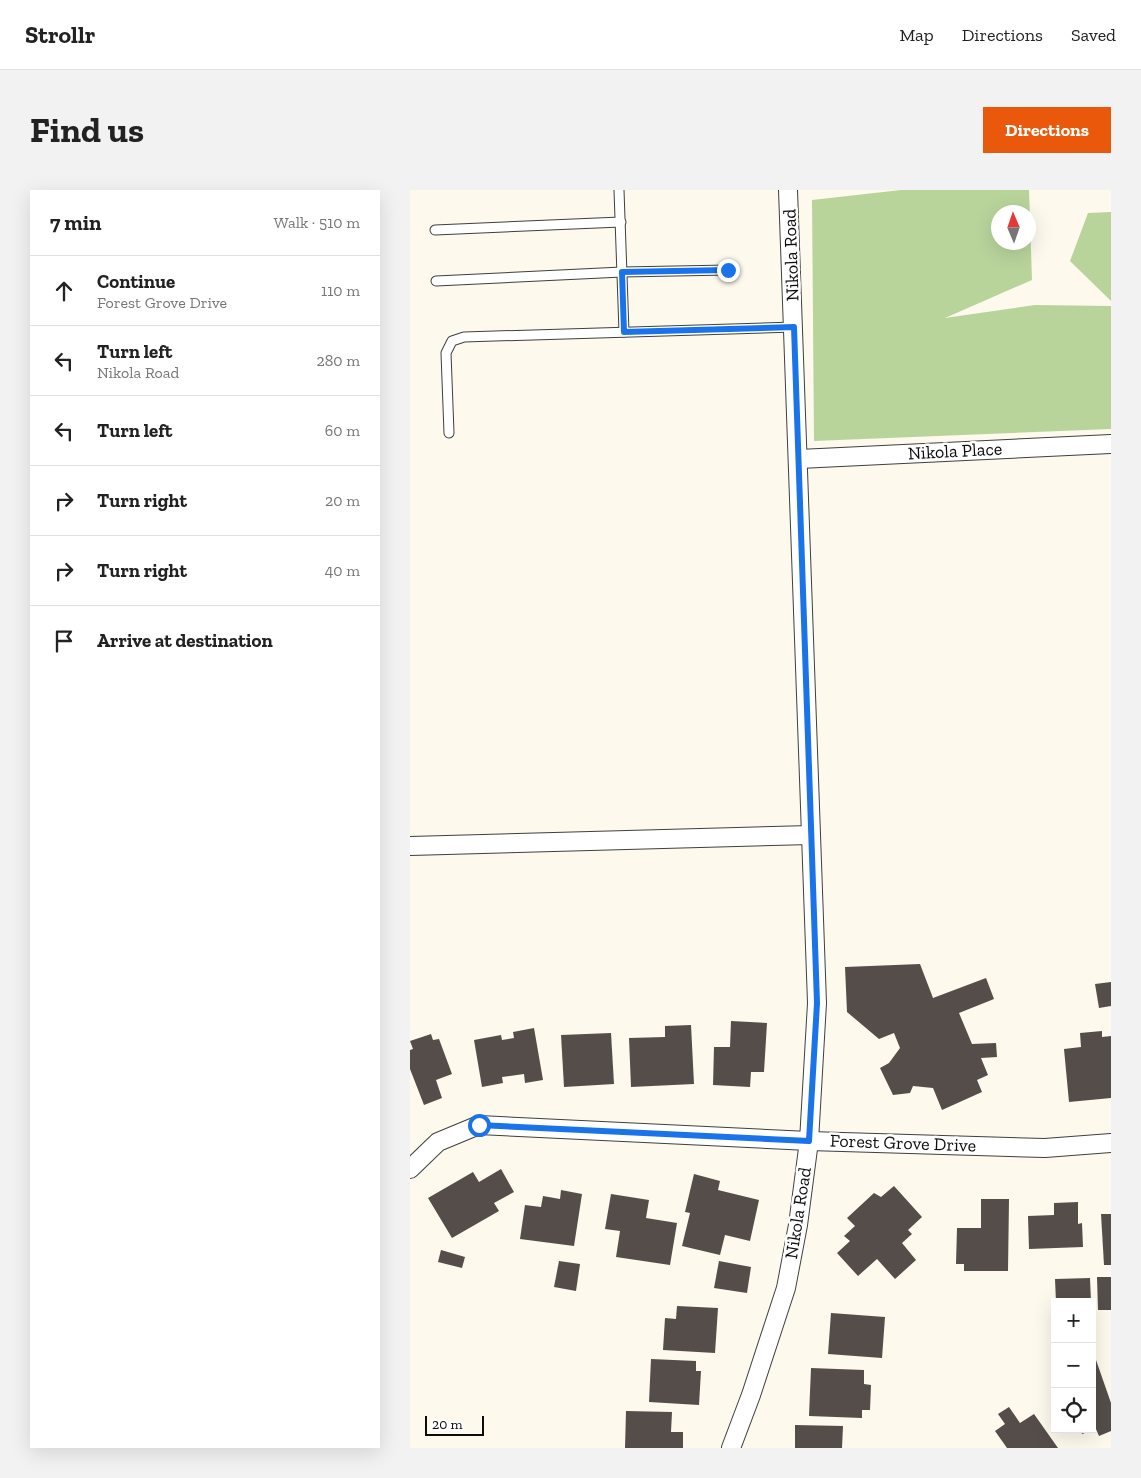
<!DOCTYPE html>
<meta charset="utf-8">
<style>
body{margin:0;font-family:"Zilla Slab",serif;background:#f2f2f2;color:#222}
.controls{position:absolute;right:15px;bottom:15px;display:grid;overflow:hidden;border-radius:0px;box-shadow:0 5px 20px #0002}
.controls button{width:45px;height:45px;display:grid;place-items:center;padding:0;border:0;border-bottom:1px solid #e0e0e0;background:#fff;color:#222;font:25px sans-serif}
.compass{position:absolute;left:581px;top:15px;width:45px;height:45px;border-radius:50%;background:#fff;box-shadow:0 5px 20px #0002;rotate:358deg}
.scale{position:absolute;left:15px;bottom:12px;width:59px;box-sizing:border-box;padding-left:5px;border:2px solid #0c0c0c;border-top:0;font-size:14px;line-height:18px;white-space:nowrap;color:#0c0c0c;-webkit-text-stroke:4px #fff;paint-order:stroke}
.stop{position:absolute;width:15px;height:15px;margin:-11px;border:4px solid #1a73e8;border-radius:50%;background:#fff}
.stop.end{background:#1a73e8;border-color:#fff;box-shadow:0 1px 5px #0008}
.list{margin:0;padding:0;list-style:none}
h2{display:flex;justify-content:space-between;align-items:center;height:65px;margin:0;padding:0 20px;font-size:21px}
h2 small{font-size:16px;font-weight:400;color:#767676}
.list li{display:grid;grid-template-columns:32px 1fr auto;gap:15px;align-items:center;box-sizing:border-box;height:70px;padding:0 20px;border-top:1px solid #e0e0e0}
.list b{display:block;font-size:19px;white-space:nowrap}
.list p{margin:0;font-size:16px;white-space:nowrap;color:#767676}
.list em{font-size:16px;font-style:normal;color:#767676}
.icon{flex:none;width:28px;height:28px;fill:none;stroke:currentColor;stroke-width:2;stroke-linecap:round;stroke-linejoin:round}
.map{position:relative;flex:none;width:701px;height:1258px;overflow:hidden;border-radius:0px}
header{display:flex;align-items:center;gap:30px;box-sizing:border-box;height:70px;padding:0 25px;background:#fff;border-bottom:1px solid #e0e0e0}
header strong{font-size:24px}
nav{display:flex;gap:28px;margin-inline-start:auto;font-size:18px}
.intro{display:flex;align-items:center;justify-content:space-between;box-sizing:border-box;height:120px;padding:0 30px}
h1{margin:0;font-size:35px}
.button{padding:12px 22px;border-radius:0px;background:#ea580c;color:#fff;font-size:18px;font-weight:700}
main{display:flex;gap:30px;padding:0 30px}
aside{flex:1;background:#fff;border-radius:0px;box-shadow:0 5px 20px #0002}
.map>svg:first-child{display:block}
.forest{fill:#b8d49b;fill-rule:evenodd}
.building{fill:#544d4a}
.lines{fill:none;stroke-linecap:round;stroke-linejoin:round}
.service-casing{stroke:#3f3f3f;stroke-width:11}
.minor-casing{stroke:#3f3f3f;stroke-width:20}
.service{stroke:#fff;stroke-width:9}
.minor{stroke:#fff;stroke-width:18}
.route{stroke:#1a73e8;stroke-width:6}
.labels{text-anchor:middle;stroke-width:5;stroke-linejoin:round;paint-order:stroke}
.street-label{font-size:18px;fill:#0c0c0c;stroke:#fff}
</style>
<header>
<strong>Strollr</strong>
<nav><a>Map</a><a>Directions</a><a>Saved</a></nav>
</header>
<div class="intro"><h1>Find us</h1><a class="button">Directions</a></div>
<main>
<aside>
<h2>7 min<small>Walk · 510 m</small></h2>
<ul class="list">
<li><svg class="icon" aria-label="ahead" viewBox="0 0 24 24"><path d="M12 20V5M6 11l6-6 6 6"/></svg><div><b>Continue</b><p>Forest Grove Drive</p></div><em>110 m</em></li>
<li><svg class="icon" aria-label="left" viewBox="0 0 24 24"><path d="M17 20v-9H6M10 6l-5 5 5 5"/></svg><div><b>Turn left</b><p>Nikola Road</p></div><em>280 m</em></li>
<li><svg class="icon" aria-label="left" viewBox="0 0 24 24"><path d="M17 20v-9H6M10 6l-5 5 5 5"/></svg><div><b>Turn left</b></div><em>60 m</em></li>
<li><svg class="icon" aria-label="right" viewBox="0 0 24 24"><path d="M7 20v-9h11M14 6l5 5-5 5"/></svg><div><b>Turn right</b></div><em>20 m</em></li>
<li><svg class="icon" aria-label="right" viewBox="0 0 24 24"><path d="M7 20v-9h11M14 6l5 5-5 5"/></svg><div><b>Turn right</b></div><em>40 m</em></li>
<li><svg class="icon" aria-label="arrive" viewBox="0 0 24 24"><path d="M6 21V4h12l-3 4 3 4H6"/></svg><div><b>Arrive at destination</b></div></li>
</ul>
</aside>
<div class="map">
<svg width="701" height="1258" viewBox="0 0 701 1258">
<rect width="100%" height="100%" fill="#fdf9ed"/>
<g class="forest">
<path d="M491,0H619L622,90L535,128L625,115L701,116V239L404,251L402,10ZM588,22H618V52H588Z"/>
<path d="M701,22V111L660,71L678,23Z"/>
</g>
<g class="building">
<path d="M510,774L523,808L576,788L584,809L549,823L562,854L586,853L587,867L571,868L578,885L567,890L572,902L532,920L523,898L503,896L500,903L483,905L470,878L479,873L490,858L484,843L469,849L437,822L435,777Z"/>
<path d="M701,792V816L689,818L685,794Z"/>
<path d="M321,831L357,833L354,882H341L340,897L303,895L304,857H320Z"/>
<path d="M281,835L284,894L221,897L219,848L255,847V836Z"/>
<path d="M124,838L133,890L115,893L114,884L92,887L93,893L72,897L64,850L91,845L92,850L104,848L103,842Z"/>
<path d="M692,841V847L701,846V908L659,912L654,859L671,857L670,843Z"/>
<path d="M201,843L204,894L154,897L151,845Z"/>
<path d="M21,844L23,850L29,849L42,884L26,890L32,908L14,915L0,879V860L3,859L0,851Z"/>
<path d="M91,979L104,1002L84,1013L89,1021L42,1048L18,1008L63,982L69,992Z"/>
<path d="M284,984L310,991L308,1000L349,1010L340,1051L315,1045L310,1065L272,1056L280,1023L275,1022Z"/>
<path d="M484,996L512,1027L498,1040L502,1044L492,1053L506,1070L485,1089L467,1069L448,1086L427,1063L440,1051L434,1046L445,1036L437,1028L464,1003L471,1007Z"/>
<path d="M151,1000L172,1004L164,1056L110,1049L115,1015L131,1017L133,1006L150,1009Z"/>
<path d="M201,1004L239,1010L236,1028L267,1033L260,1075L206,1067L210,1041L195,1039Z"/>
<path d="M571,1009H599L598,1081H554V1074H546L547,1038H571Z"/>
<path d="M668,1012V1034L672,1033L673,1057L619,1059L618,1026L644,1025V1013Z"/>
<path d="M691,1024H701V1075H694Z"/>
<path d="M31,1060L55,1067L52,1078L28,1072Z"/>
<path d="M149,1071L170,1074L166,1101L144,1097Z"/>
<path d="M309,1071L341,1077L337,1103L304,1098Z"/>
<path d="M687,1087H701V1120H688Z"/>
<path d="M680,1088L681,1112H646L645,1089Z"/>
<path d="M267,1116L308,1118L305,1163L253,1160L255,1128L266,1129Z"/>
<path d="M421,1123L475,1127L472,1168L418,1164Z"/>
<path d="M241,1169L286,1171V1181H291L289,1215L239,1212Z"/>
<path d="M686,1170L701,1213V1241L689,1246L686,1239L672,1244L670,1239H682V1171Z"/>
<path d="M401,1178L454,1180V1194L461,1195L460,1220H452V1228L399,1226Z"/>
<path d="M599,1217L610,1233L624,1224L648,1258H597L585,1241L595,1234L588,1224Z"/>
<path d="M216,1221L262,1222L261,1242H273V1258H215Z"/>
<path d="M385,1235L433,1236L432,1258H385Z"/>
</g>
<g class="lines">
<g class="service-casing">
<g id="service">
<path d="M209,0L214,142"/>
<path d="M25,40L211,32"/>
<path d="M26,91L212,82L318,80"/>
<path d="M39,243L36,163L42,151L54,147L384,137"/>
</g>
</g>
<g class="minor-casing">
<g id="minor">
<path d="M389,269L701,254"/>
<path d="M0,656L401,645"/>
<path d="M0,979L28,952L69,935L399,951L635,958L701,953"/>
<path d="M321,1258L341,1205L376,1098L388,1035L399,951L407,813L378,0"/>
</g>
</g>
<use href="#service" class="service"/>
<use href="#minor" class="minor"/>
</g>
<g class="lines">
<path class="route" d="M69,935L399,951L407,813L384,137L214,142L212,82L318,80"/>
</g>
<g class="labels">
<g class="street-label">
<text transform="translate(381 65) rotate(-92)" y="6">Nikola Road</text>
<text transform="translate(545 261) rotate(-3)" y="6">Nikola Place</text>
<text transform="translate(493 953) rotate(2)" y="6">Forest Grove Drive</text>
<text transform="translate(388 1023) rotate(-81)" y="6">Nikola Road</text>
</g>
</g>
</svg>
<div class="controls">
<button>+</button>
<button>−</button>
<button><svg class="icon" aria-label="locate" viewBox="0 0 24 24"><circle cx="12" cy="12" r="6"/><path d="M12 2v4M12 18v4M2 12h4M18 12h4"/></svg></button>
</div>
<svg class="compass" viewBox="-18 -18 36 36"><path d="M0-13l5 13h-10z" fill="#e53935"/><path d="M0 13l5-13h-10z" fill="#767676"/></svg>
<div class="scale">20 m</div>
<div class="stop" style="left:69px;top:935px"></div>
<div class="stop end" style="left:318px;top:80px"></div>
</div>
</main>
